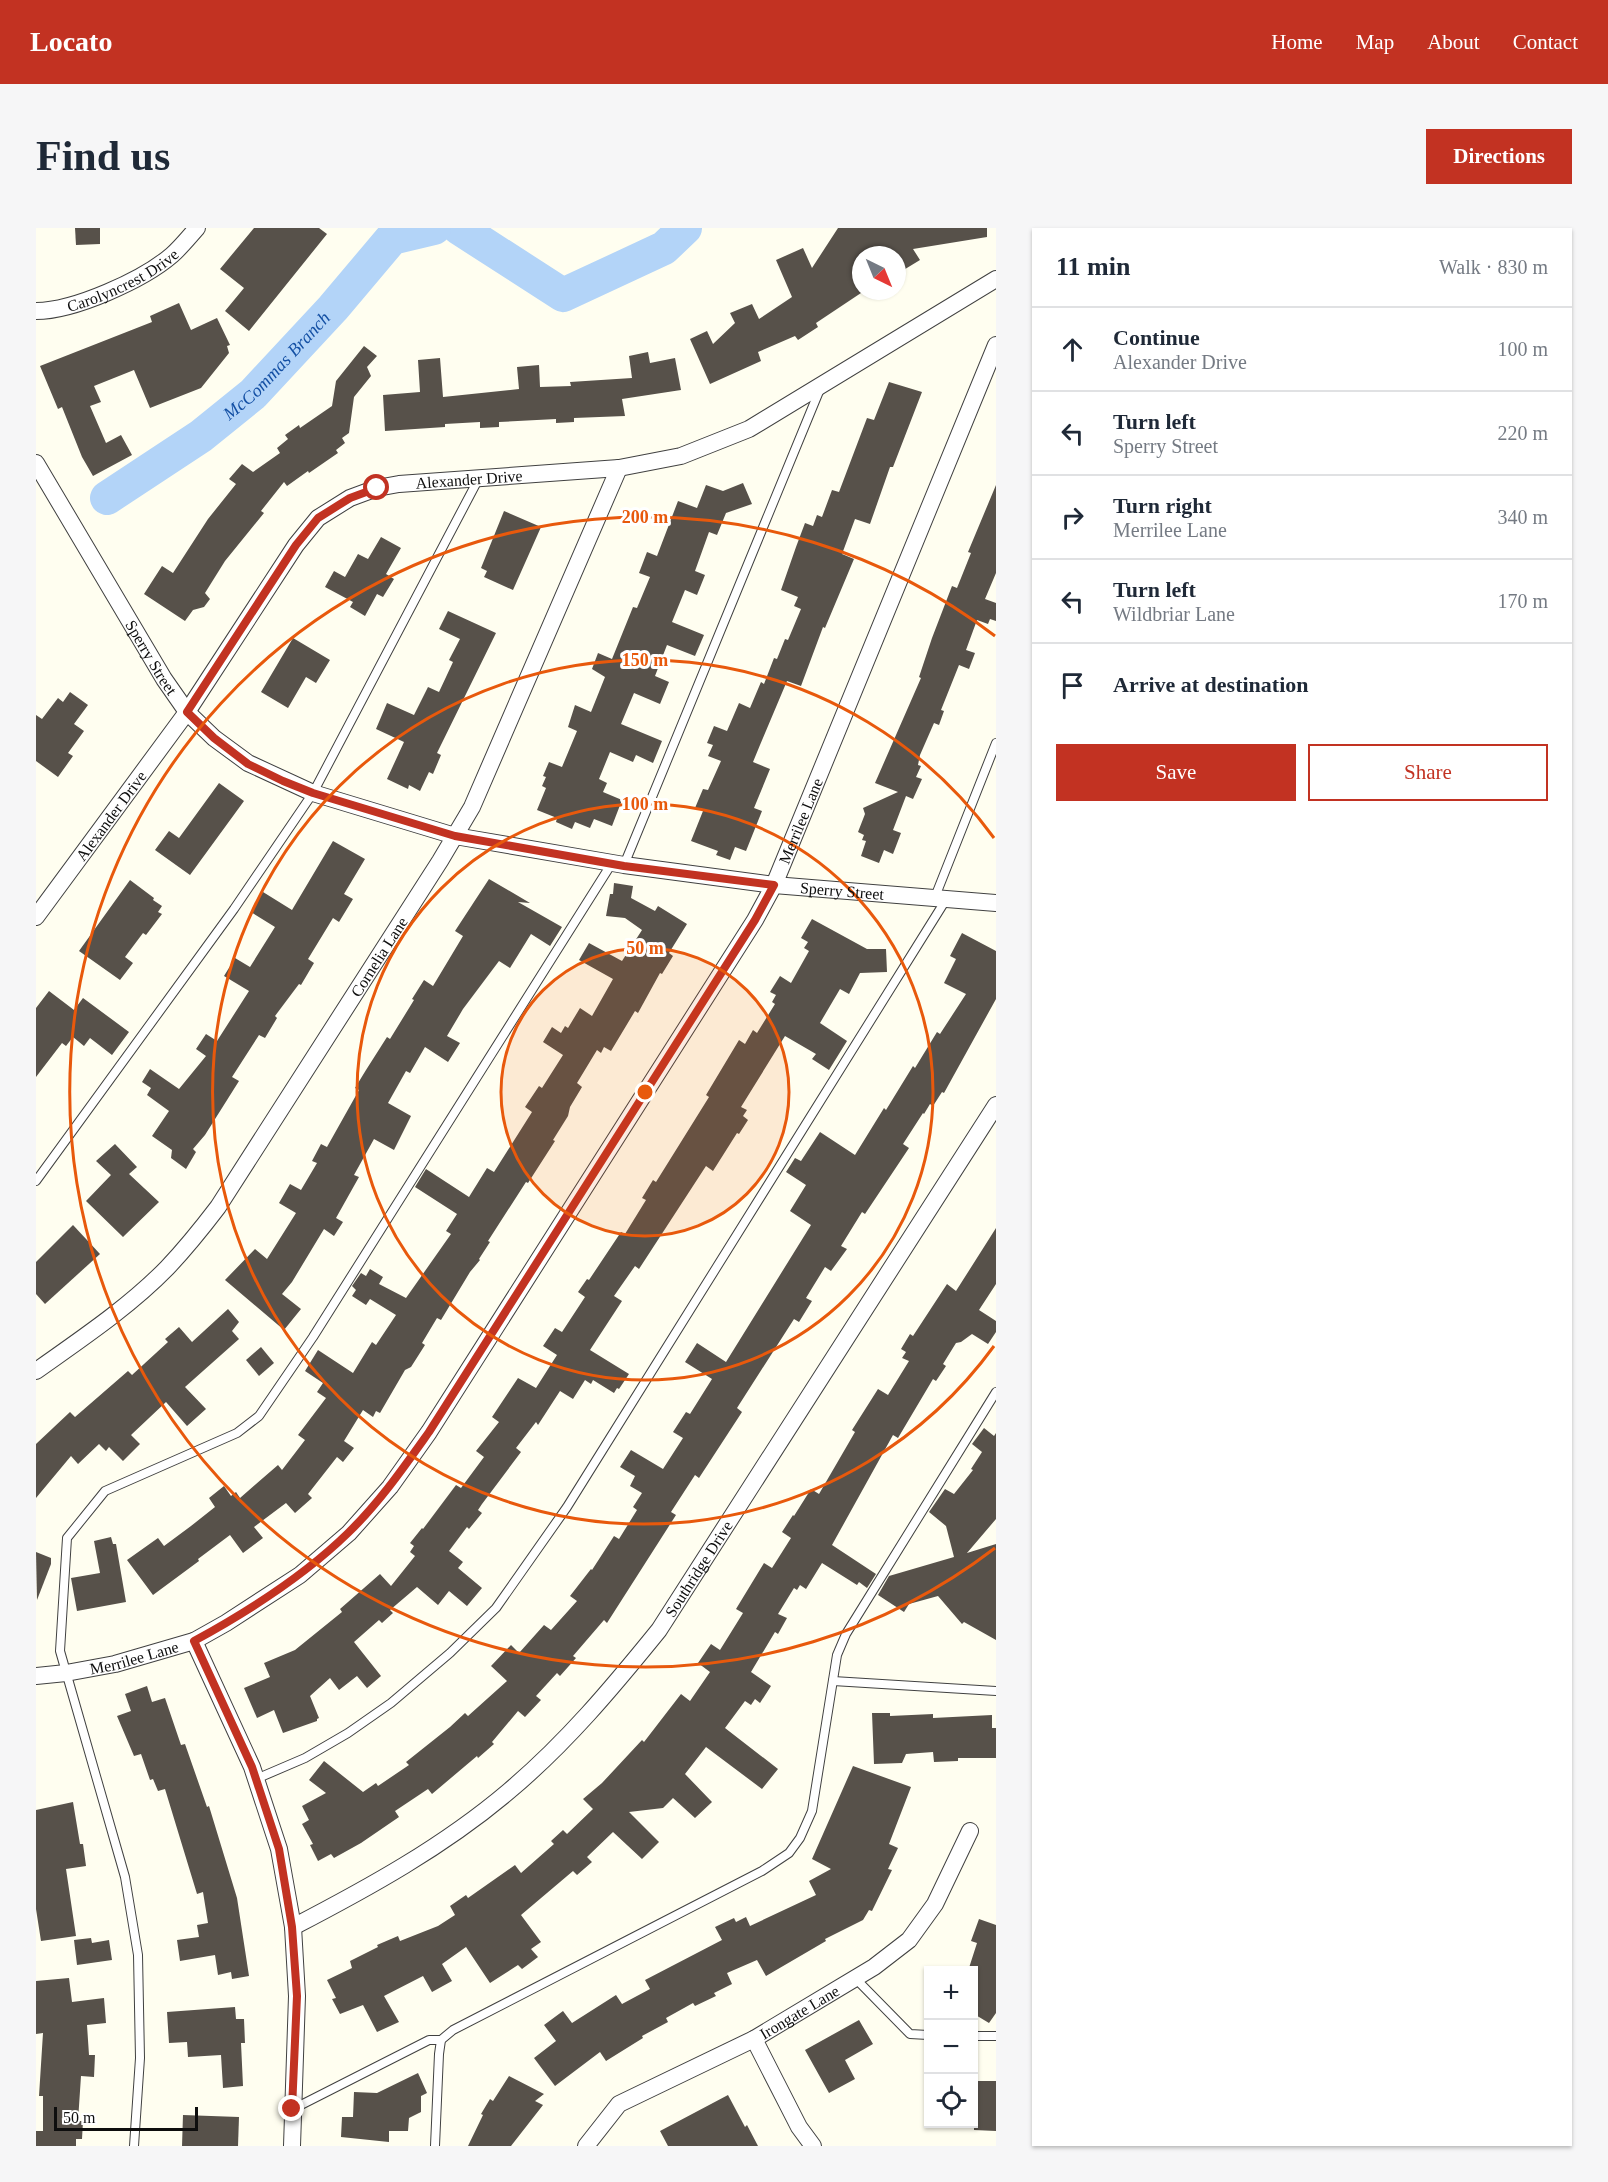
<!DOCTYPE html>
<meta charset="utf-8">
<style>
body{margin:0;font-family:"Times New Roman",serif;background:#f6f6f7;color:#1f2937}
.controls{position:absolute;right:18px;bottom:18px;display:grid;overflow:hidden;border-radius:0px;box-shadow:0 2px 4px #0004}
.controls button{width:54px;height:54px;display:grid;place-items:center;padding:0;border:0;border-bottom:2px solid #e0e1e3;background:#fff;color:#1f2937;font:30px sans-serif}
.compass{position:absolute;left:816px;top:18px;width:54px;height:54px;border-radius:50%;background:#fff;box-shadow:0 2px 4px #0004;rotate:137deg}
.scale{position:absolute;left:18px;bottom:15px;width:144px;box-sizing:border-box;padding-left:6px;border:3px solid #0e0e0e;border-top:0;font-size:16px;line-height:21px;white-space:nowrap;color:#0e0e0e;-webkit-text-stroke:4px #fff;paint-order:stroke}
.stop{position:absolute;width:18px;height:18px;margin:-14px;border:4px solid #c23222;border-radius:50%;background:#fff}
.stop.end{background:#c23222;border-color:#fff;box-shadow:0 2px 6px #0008}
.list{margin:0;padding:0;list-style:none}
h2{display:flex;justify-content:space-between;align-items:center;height:78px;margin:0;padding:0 24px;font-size:26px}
h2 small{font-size:20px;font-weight:400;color:#747a83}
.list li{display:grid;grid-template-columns:39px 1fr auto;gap:18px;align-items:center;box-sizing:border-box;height:84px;padding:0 24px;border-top:2px solid #e0e1e3}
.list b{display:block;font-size:22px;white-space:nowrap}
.list p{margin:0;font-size:20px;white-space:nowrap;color:#747a83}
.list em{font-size:20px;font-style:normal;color:#747a83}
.actions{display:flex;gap:12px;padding:18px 24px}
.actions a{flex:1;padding:14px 0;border:2px solid #c23222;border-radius:0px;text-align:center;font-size:21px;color:#c23222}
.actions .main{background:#c23222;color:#fff}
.icon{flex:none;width:33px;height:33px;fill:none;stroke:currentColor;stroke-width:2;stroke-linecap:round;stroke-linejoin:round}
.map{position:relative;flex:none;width:960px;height:1918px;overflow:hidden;border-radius:0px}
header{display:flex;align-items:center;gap:36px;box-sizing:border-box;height:84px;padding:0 30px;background:#c23222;color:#fff}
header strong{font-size:28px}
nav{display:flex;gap:33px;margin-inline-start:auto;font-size:21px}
.intro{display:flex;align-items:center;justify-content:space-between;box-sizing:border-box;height:144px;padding:0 36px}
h1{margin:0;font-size:42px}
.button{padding:15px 27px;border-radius:0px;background:#c23222;color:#fff;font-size:21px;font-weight:700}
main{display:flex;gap:36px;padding:0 36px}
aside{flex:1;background:#fff;border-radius:0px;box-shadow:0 2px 4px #0004}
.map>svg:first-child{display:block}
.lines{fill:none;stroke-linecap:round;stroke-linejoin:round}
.river{stroke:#b3d4f8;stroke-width:34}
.building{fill:#57514a}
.lane-casing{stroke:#414141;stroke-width:10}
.street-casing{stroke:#414141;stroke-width:18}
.lane{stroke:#fff;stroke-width:8}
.street{stroke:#fff;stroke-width:16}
.route{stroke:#c23222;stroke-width:8}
.ring{fill:none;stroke:#e8590c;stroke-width:3}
.labels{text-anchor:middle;stroke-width:6;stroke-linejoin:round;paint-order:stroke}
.street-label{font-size:16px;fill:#0e0e0e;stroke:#fff}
.water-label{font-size:18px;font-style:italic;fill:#1450a4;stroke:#fff}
.centre{fill:#e8590c;stroke:#fff;stroke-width:3}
.ring-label{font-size:18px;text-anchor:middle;font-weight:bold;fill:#e8590c;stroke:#fff;stroke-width:6;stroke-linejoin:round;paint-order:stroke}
</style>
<header>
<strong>Locato</strong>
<nav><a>Home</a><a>Map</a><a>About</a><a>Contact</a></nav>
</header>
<div class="intro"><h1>Find us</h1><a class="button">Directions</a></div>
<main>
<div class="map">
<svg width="960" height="1918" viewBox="0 0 960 1918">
<rect width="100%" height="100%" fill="#fffef0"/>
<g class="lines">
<g class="river">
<path d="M423,0L527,67L628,20L649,0"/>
<path id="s1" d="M71,270L165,208L217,166L297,80L356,10L398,0"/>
</g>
</g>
<g class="building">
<path d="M39,0H64V16L40,17Z"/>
<path d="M218,0H283L291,6L213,103L189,83L208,60L184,41Z"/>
<path d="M802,0H951V9L877,21L884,32L861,46V27H825V65L780,95L782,99L762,112L759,108L722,124L725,133L674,156L654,111L671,103L677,116L699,95L694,85L716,76L723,91L756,69L740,32L767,20L776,40Z"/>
<path d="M143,75L155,102L181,90L194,117L191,118L193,125L165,160L114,180L98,142L58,158L65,174L54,178L70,215L85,207L96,227L57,248L46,229L26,179L22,181L4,138L116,94L114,88Z"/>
<path d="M328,118L341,128L331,139L335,148L318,169L313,205L306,210L309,215L300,222L302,225L273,245L272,243L251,258L248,254L225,283L228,285L189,333L169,365L174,371L168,379L157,382L149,393L108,366L126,338L137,345L172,291L200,256L193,251L206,236L217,244L244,225L241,220L252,211L249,207L263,197L264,200L296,178L300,153Z"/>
<path d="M612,124L614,135L639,130L645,162L586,171L589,188L538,190V194L520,195V191L463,194V199L444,200V194L409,196V199L349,203L347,167L384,164L382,132L404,130L407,169L483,161L481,139L503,137L504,159L535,158L534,154L596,150L593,128Z"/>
<path d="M853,154L886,164L857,239H854L834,296L819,291L806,326L818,331L789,400L787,399L765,458L751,453L724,517L717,534L734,541L718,580L726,583L710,623L699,619L694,632L680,627L682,623L655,613L667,583L659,580L667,561L672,562L685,533L672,528L677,517L671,515L678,498L691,503L703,475L714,480L725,454L728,456L738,430L741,431L749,411L752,412L765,381L758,378L762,369L745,362L760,319L769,295L777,298L781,287L786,289L796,262L803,264L831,190L838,192Z"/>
<path d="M707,255L716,276L690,285L681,307L673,304L659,343L669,347L661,367L649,362L636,394L668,407L659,428L631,417L619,448L633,454L624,476L598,465L585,496L626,513L617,535L600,527L597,534L574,524L563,551L571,555L567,564L586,572L576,598L558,591L554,600L539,594L536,601L520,594L521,590L501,582L510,560L506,558L510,549L507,548L513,534L526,539L541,503L532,499L539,477L555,484L569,449L556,441L562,425L576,431L597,379L601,380L614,349L603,345L611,324L621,328L642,273L661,280L670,257L687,263Z"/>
<path d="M960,257V345L949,371L960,375V393L954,391L952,396L941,392L930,422L939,425L933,441L923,437L905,482L908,483L903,497L898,495L884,527L882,537L885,538L880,549L886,551L877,571L870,568L857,602L865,605L857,626L848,622L843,635L825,628L830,613L826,612L828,607L822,604L829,586L827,580L862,564L839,555L885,450L883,449L896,410L916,358L921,360L935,325L932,324Z"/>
<path d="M468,283L505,299L477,362L448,349L451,343L445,340Z"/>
<path d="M345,309L365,320L350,346L358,351L347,369L341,366L329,388L314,379L317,374L289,359L298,343L309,349L322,326L332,331Z"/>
<path d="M412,383L460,405L401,525L405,527L397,546L393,544L384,563L373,557L372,561L351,551L368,514L340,501L351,475L378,487L392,459L403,464L417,434L413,432L424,411L403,401Z"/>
<path d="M257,410L294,432L280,455L270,449L252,480L225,464Z"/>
<path d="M34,464L52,477L38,496L48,503L32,525L37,528L22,549L0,533V487L6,491L22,470L27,474Z"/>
<path d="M183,555L208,573L154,647L119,622L133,603L143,610Z"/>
<path d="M297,613L329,631L308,666L317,671L303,694L297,690L272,731L278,735L265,757L263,756L239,788L241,790L229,810L223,807L196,849L203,853L169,907L157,921L160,924L150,941L135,930L136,922L116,908L133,883L111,867L115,860L106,854L114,841L143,861L170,828L160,821L170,806L181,813L213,763L188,748L199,730L214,739L239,699L215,684L227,664L256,682Z"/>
<path d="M453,651L494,675L482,674L526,699L514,718L495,706L474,740L463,733L427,781L411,808L424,815L412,834L389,819L374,845L370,843L352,875L375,888L358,922L338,911L318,947L323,949L300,990L307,994L298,1008L288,1001L256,1054L246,1066L265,1081L248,1102L189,1052L219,1021L231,1031L260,985L243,975L254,956L265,962L281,935L276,933L285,916L291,919L323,862L319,860L330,842L351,809L354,811L378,772L376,771L388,752L397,758L427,708L419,703Z"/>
<path d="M94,652L118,670L117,672L126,678L122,684L126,686L110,707L107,705L89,729L97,735L84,752L43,723Z"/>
<path d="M578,655L597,658L595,670L619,683L622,678L651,696L633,725L637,728L626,746L624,745L602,785L599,783L575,823L568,819L565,825L561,822L541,855L546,859L534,879L532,888L517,912L519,913L492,955L490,954L452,1013L454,1014L443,1031L444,1032L434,1044L405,1092L401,1090L386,1115L389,1117L375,1139L369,1142L344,1185L340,1183L337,1189L327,1182L308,1213L318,1220L307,1234L301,1229L272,1266L276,1270L259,1285L250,1275L218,1299L227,1310L207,1325L194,1307L162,1331L163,1333L117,1367L91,1332L122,1310L128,1318L155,1298L179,1279L173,1270L188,1258L195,1268L200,1264L204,1270L242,1237L246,1242L269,1212L262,1207L290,1170L281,1164L287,1155L269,1143L282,1122L317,1145L336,1114L340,1117L360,1087L334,1071L330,1077L316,1068L320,1062L316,1058L325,1045L330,1048L334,1041L347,1049L343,1056L370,1070L415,1006L410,1003L421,986L379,959L390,941L433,969L451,940L458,944L496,884L489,879L503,858L506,860L527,827L507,814L516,799L525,805L529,798L532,800L544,780L556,788L577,751L543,732L553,715L586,733L606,702L589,690L570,688L574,666H577Z"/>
<path d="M776,691L831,721H850L851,744L824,745L813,766L804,761L784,795L811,813L793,842L776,831L780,826L749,808L705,879L711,882L707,888L712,892L703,906L701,905L677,943L670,938L603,1041L599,1038L578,1068L586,1073L554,1122L593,1146L583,1161L581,1160L578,1165L557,1152L555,1156L549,1152L537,1171L524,1163L502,1197L500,1194L480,1220L485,1224L446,1276L442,1282L446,1285L433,1301L431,1299L413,1323L427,1334L422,1340L446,1360L431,1378L413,1363L402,1377L381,1359L354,1382L357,1385L346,1395L343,1392L318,1414L345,1448L331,1460L321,1448L303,1462L294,1450L274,1468L283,1490L281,1491V1493L247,1505L238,1482L221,1490L208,1460L234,1449L228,1435L259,1422L306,1384L304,1381L344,1346L355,1358L379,1328L374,1324L378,1318L374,1315L386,1300L387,1301L420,1257L425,1260L448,1229L440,1223L463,1194L456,1189L482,1150L500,1160L521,1127L507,1118L519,1100L526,1104L549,1069L542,1064L551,1051L553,1052L585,1004L589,1006L610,972L606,970L617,952L620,954L673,869L670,867L703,812L709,816L717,802L721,805L739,776L736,774L740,767L734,764L744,748L755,755L773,723L768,720L772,714L765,710Z"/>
<path d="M926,705L960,723V771L908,865L906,864L897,878L894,876L888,886L887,885L867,916L873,920L829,986L826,984L805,1018L811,1021L795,1043L789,1039L770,1070L776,1073L763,1094L758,1091L701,1180L706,1184L663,1250L659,1247L635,1284L640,1287L571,1395L568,1392L537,1428L540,1430L524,1448L521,1445L500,1468L505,1472L489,1489L482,1483L456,1514L458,1516L442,1530L441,1528L396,1566L392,1561L359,1583L363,1589L325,1615L298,1630L295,1626L282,1633L274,1617L277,1616L266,1596L273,1592L266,1578L290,1565L273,1552L288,1533L327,1564L340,1555L342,1558L373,1537L370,1534L414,1499L429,1485L432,1488L471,1453L455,1438L475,1417L483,1425L508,1397L515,1402L541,1373L534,1368L555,1341L556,1342L578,1308L583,1311L601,1282L597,1279L606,1265L594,1258L599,1248L584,1239L595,1222L627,1241L647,1210L637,1204L650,1184L654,1186L676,1151L649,1134L661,1115L690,1134L775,997L754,983L770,957L750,944L759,930L765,933L784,904L819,927L848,880L850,882L877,838L879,840L901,804L904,806L930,766L908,755L920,731L914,728Z"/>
<path d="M13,763L38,782L47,770L93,804L76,827L54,810L48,818L37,809L30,818L26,815L0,849V780Z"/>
<path d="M79,916L101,939L93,946L123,974L87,1009L50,973L75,947L60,933Z"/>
<path d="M37,997L64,1026L9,1076L0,1066V1034Z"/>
<path d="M960,1000V1056L943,1082L960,1093V1104L952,1116L936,1106L925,1114L920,1115L907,1136L910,1138L900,1153L897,1151L862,1210L857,1207L796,1317L840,1346L831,1360L823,1354L821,1357L786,1335L770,1361L764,1357L761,1362L758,1360L742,1386L751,1390L742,1406L739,1404L715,1444L735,1458L724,1475L719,1471L715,1477L709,1473L689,1500L742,1541L726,1561L670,1519L649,1546L676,1574L659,1590L637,1570L627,1580L593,1584L623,1614L606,1631L577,1604L551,1629L556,1634L541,1647L537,1643L485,1687L505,1714L495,1721L502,1729L486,1741L482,1737L454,1755L430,1719L406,1736L416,1753L396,1764L387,1748L348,1768L363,1794L341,1804L327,1777L304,1786L296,1771L300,1770L291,1752L316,1740L314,1733L342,1719L341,1717L362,1708L364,1713L402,1698L419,1687L414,1678L430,1667L432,1670L479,1637L485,1645L518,1616L515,1613L527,1602L531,1606L557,1581L547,1571L566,1555L606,1512L608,1514L645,1466L654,1473L674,1444L662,1435L675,1416L684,1422L707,1385L700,1381L728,1335L736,1340L755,1310L746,1304L757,1287L758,1288L775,1261L783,1266L819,1204L816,1202L842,1161L852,1167L873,1133L866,1130L870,1124L865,1121L874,1106L877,1108L911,1056L920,1063Z"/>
<path d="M192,1081L203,1094L196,1103L203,1111L149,1159L170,1181L151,1198L130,1174L95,1207L104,1216L87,1233L73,1219L70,1223L63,1216L42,1236L35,1228L0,1270V1216L34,1184L39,1189L92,1143L96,1147L132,1114L129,1111L143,1099L156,1114Z"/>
<path d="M225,1119L238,1135L223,1148L210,1132Z"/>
<path d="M948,1200L958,1208L960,1205V1291L931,1325L960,1316V1412L928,1394L926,1396L902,1368L873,1376L868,1384L842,1367L853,1348L918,1329L910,1298L893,1284L909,1261L918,1266L937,1242L935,1241L946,1224L936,1216Z"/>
<path d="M75,1309L77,1316H80L90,1374L41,1383L35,1350L64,1345L58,1313Z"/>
<path d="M0,1324L15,1330V1336L1,1372Z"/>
<path d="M111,1458L116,1474L129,1470L145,1517L149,1516L171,1579L173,1578L201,1670L213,1748L196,1751L195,1744L182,1747L179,1727L144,1733L141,1712L163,1709L161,1697L172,1695L167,1664L161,1666L129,1561L122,1563L117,1551L114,1552L105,1526L98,1528L81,1488L95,1483L89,1466Z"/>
<path d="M836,1485H854V1488L897,1486V1490L956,1487V1500H960V1530H922V1533L898,1534L897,1524L870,1526L866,1535L838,1536Z"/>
<path d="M817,1538L875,1559L853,1616L862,1620L852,1641L856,1642L836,1683L833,1682L827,1692L789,1711L790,1713L730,1748L721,1732L691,1745L696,1756L678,1765L680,1768L659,1778L657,1775L630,1790L632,1794L606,1808L607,1810L570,1833L564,1824L519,1858L498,1830L520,1813L508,1797L527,1783L536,1795L580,1767L586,1776L614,1761L609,1752L686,1712L679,1699L698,1690L700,1694L710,1689L714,1698L780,1667L773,1653L795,1641L776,1631Z"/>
<path d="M37,1574L44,1616H47L50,1638L30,1641L40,1708L5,1713L0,1681V1582Z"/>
<path d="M943,1691L960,1697V1785L953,1795L938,1786V1743H932L941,1715L935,1713Z"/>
<path d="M55,1710L56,1715L73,1712L76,1732L41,1737L38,1712Z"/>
<path d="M33,1750L36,1774L68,1770L70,1795L51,1797L53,1827H59L58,1849L45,1848L42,1893H47L46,1911H40V1918H0V1903H7V1868H3L7,1805L0,1806V1753Z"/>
<path d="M199,1779L200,1791H208L209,1815H205L207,1858L187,1860L185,1827L152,1829L151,1814L133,1815L131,1784Z"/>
<path d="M823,1792L837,1816L809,1832L819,1851L793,1865L769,1822Z"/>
<path d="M382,1845L391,1865L385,1868V1884L373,1890L372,1903H353V1914L305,1909L306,1889H317L318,1864L341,1865Z"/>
<path d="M473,1848L508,1866L499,1873L507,1877L475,1918H432L447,1887L445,1886L454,1871L457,1873Z"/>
<path d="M938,1853H960V1903L938,1902Z"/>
<path d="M692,1867L709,1899L711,1897L722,1918H632L624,1903Z"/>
<path d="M147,1887L203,1889L202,1918H146Z"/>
</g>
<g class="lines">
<g class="lane-casing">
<g id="lane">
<path d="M588,637L784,161"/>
<path d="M899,669L960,515"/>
<path d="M0,953L198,681L277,565L443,250"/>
<path d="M797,1453L960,1463"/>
<path d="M220,1551L269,1530L312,1505L355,1475L414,1425L460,1380L531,1279L911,670"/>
<path d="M819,1750L874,1806L892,1807"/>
<path d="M938,1808H960"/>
<path d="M257,1881L393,1812H405"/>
<path d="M98,1918L104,1830L102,1727L89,1649L24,1423L31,1310L69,1263L201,1205L223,1188L277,1109L576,635"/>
<path d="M399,1918L403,1826L405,1812L417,1802L726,1643L753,1625L764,1610L776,1583L801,1427L810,1406L960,1164"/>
</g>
</g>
<g class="street-casing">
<g id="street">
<path id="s2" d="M0,83C38,83 107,52 136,27C145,19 153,9 161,0"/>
<path id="s3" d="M0,235L128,451L151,484L178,510L212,535L277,565L419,608L588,637L738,657L960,675"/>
<path id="s4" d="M0,689L151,484L260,317L282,290L314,270L341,260L363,256L583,240L645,228L713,201L960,51"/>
<path id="s5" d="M0,1143C45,1111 93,1079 131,1040C150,1020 166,1000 182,979L404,633L436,579L583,240"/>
<path d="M158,1413L216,1539L243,1621L257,1699L261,1768L256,1918"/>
<path id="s6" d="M0,1448L30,1445L79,1436L158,1413L190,1395L264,1347L313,1305L354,1259L393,1204L719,692L738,657L960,117"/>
<path id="s7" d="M257,1699C332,1660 407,1619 473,1563C530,1515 576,1460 623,1402L960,877"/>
<path d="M718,1811L763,1899L777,1918"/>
<path id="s8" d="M550,1918L583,1876L718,1811L838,1739L873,1712L899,1676L934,1603"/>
</g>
</g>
<use href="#lane" class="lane"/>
<use href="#street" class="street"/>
</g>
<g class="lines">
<path class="route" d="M256,1881L261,1768L256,1699L243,1621L216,1539L158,1413C213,1383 267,1349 312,1305C343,1275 368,1239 393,1204L719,692L738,657L588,638L419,608L277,565L247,553L212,536L178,510L151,484L260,317L282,290L314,270L341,260"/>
</g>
<circle cx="609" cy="864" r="144" fill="#e8590c" fill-opacity=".12"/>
<g class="ring">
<circle cx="609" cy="864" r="144"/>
<circle cx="609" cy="864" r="288"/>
<path d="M958 1118A432 432 0 1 1 958 610"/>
<path d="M959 1320A575 575 0 1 1 959 408"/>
</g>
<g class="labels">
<g class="street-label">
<text dy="6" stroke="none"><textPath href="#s2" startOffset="93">Carolyncrest Drive</textPath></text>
<text dy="6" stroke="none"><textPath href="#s4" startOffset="648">Alexander Drive</textPath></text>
<text dy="6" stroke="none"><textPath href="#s3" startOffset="226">Sperry Street</textPath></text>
<text dy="6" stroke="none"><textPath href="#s4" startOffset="126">Alexander Drive</textPath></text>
<text dy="6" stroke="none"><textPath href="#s6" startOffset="1197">Merrilee Lane</textPath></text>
<text dy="6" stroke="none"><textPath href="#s3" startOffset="982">Sperry Street</textPath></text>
<text dy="6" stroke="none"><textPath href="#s5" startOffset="544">Cornelia Lane</textPath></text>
<text dy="6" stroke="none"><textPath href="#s7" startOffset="549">Southridge Drive</textPath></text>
<text dy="6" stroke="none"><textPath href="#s6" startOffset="100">Merrilee Lane</textPath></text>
<text dy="6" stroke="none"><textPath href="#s8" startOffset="256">Irongate Lane</textPath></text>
</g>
<g class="water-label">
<text dy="6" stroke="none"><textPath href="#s1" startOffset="216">McCommas Branch</textPath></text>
</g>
</g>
<circle cx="609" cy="864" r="9" class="centre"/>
<g class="ring-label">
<text x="609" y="295">200 m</text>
<text x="609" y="438">150 m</text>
<text x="609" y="582">100 m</text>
<text x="609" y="726">50 m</text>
</g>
</svg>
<div class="controls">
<button>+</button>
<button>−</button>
<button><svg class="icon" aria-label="locate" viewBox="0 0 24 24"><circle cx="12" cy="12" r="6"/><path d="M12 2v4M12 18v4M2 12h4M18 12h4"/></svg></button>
</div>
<svg class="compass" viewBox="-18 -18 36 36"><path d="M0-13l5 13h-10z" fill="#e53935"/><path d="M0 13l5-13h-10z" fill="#747a83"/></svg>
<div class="scale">50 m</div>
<div class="stop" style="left:341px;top:260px"></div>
<div class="stop end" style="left:256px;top:1881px"></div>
</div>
<aside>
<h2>11 min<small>Walk · 830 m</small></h2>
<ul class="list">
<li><svg class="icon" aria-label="ahead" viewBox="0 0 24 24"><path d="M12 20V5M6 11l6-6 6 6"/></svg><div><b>Continue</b><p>Alexander Drive</p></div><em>100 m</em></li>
<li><svg class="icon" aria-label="left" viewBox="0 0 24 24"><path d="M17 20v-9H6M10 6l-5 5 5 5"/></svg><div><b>Turn left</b><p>Sperry Street</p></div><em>220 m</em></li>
<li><svg class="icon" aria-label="right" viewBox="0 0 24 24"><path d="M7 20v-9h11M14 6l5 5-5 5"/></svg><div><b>Turn right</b><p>Merrilee Lane</p></div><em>340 m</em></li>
<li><svg class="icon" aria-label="left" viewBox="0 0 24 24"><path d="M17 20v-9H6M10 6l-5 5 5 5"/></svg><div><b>Turn left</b><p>Wildbriar Lane</p></div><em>170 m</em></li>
<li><svg class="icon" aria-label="arrive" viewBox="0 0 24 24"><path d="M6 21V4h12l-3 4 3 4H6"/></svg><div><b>Arrive at destination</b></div></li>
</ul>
<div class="actions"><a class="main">Save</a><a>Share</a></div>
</aside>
</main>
